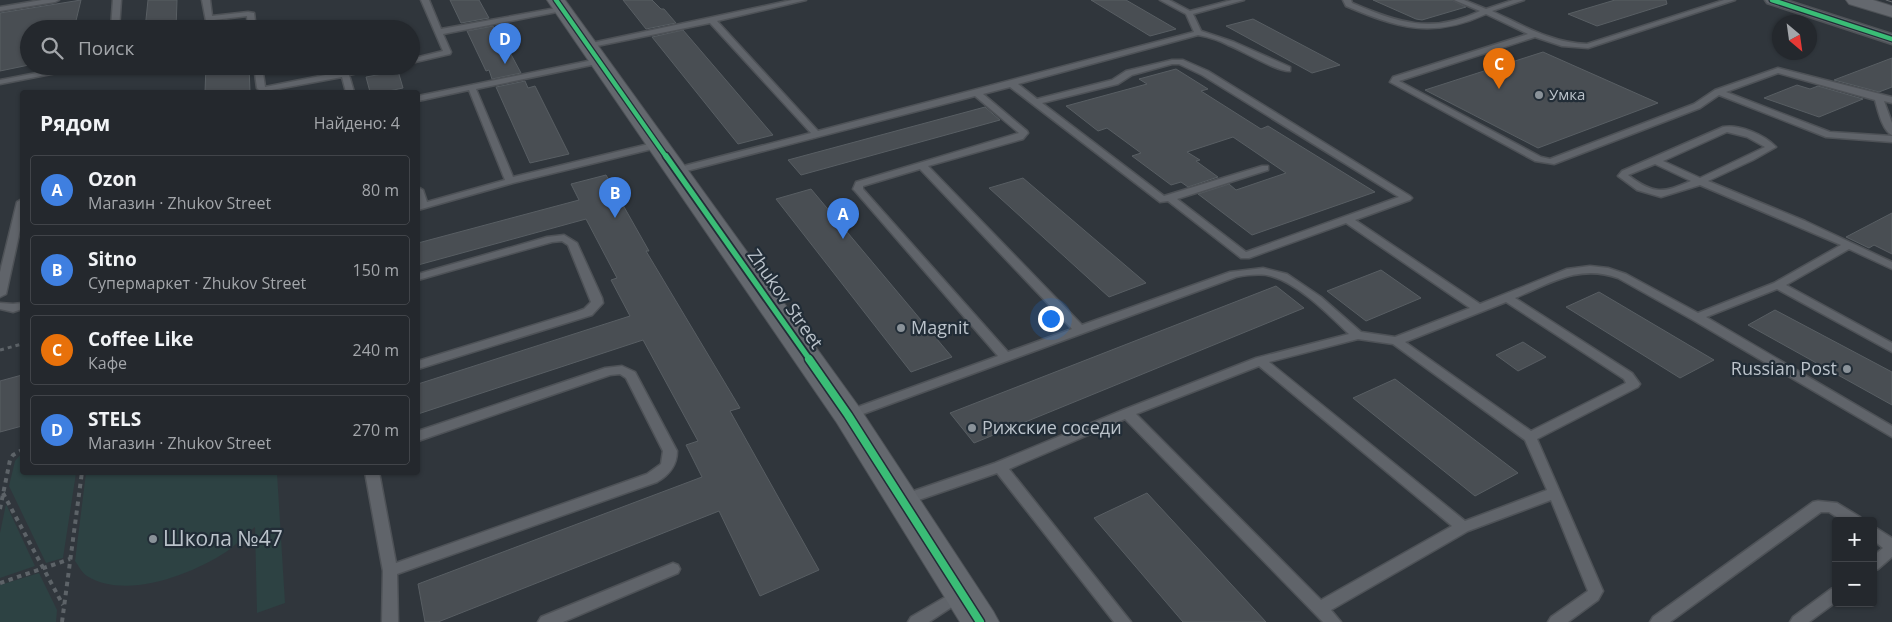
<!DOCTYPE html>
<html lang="ru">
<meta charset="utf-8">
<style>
body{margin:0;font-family:"Open Sans",sans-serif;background:#2c3035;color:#f1f3f6}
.controls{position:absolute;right:15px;bottom:15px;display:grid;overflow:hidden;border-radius:5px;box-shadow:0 1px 4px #0004}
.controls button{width:45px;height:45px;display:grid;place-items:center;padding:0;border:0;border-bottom:1px solid #414449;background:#24282d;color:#f1f3f6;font:25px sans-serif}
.compass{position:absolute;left:1772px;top:15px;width:45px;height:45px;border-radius:50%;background:#24282d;box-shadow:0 1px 4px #0004;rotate:151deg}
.you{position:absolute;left:1050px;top:318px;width:18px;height:18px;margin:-12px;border:4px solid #fff;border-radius:50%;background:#1a73e8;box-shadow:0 0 0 8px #1a73e833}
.badge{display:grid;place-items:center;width:32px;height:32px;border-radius:50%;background:#d6ab8b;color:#fff;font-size:16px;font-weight:700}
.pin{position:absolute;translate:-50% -41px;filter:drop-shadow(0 1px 2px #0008)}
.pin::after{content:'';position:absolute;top:26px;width:18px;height:15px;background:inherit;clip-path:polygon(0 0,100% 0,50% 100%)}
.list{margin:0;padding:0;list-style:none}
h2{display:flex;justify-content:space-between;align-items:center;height:65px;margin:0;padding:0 20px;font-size:21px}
h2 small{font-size:16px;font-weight:400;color:#a3a6aa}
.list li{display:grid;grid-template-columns:32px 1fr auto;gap:15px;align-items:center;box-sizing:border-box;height:70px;margin:0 10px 10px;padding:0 10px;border:1px solid #414449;border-radius:5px}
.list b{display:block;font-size:19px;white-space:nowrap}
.list p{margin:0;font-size:16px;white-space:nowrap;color:#a3a6aa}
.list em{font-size:16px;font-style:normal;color:#a3a6aa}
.icon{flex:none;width:28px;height:28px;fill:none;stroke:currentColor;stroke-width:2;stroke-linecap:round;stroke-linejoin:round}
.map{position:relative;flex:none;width:1892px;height:622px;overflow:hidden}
.search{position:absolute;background:#24282d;box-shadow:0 1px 4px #0004;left:20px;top:20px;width:400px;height:55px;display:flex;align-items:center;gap:12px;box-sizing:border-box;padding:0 18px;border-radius:28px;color:#a3a6aa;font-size:19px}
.panel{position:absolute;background:#24282d;box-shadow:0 1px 4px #0004;left:20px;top:90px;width:400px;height:385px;border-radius:5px}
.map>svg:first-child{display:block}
.green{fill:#2d4243}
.building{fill:#494e53;stroke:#585e63}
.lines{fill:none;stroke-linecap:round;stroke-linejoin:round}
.lane-casing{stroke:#4e5257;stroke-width:3}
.street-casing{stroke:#4e5257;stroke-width:3}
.secondary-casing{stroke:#4e5257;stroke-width:2}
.path-far1{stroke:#5d6368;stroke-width:3;stroke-dasharray:4 4;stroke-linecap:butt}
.path{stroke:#5d6368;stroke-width:4;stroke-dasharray:4.5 4.5;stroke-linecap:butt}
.lane{fill:#60646a;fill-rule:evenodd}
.street{fill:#60646a;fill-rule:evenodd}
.secondary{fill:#64686e;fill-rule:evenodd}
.tram{stroke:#64686d;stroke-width:1}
.cycleway-far2-casing{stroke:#222d37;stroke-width:7}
.cycleway-far1-casing{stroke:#222d37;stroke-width:9}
.cycleway-casing{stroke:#222d37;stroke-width:11}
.cycleway-far2{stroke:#3abd76;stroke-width:4.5}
.cycleway-far1{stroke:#3abd76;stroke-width:5.5}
.cycleway{stroke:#3abd76;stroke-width:8}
.poi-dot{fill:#8a9299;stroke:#222d37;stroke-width:2}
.labels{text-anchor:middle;stroke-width:4.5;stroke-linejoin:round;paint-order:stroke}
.far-poi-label{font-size:15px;fill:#bbc3cb;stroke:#222d37;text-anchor:start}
.street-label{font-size:18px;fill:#bbc3cb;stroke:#222d37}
.poi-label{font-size:18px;fill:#bbc3cb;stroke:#222d37;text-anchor:start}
.near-poi-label{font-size:21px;fill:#bbc3cb;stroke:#222d37;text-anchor:start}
</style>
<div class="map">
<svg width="1892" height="622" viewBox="0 0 1892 622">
<rect width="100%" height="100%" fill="#30363c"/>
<g class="green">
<path d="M22,453V472L76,473L63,558L46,563L9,486L15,461Z"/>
<path d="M86,473H277L285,603L257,613L255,527C246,535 236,545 226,552C190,575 126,600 87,576C82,573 78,565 75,561Z"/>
<path d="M6,504L35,566L0,578V533Z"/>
<path d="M39,573L57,610L56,622H0V585Z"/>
</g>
<g class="building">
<path d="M81,0L74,29H29V65L0,71V13Z"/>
<path d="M148,0H177L176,29H145Z"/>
<path d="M450,0H479L489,18L461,23Z"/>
<path d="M623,0H652L661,9H664L676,23L646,29Z"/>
<path d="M1091,0H1126L1176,29L1150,36Z"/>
<path d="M1373,0H1452L1466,7L1422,20L1416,19Z"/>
<path d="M1615,0H1666L1667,4L1597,26L1568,14Z"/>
<path d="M1253,19L1340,65L1312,73L1226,26Z"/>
<path d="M493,26L495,30H498L521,73L492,79L489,70L486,71L467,31Z"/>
<path d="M683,30L773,135L738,144L652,37Z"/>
<path d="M1543,52L1658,103L1538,148L1425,90Z"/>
<path d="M1892,58V87L1879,92L1834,80Z"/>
<path d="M206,66H249L250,92H205Z"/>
<path d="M1176,69L1208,89L1201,91L1261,129L1268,126L1375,192L1252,235L1198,194L1229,184L1236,190L1286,173L1233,137L1187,152L1200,160L1196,161L1218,177L1188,187L1181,182L1171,185L1132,156L1141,153L1107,128L1098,131L1066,106L1147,84L1139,79Z"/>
<path d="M398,71L403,88L384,92H370L366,77Z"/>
<path d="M525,81L528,88L535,86L569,154L530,163L496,87Z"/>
<path d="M1797,85L1810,89L1818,86L1863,99L1819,117L1764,98Z"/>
<path d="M985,107L1000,120L801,175L788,160Z"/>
<path d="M606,175L649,251H646L740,408L730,411L819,570L760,596L719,511L438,622H425L418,584L702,477L686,445L698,441L643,340L418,414V384L630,316L611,280L617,278L586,219L418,265V243L579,200L571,184Z"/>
<path d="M1023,178L1146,283L1109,297L989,188Z"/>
<path d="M811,189L952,357L911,372L776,199Z"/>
<path d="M1892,213V254L1874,245L1869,248L1846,237Z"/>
<path d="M1381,270L1421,298L1366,321L1327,291Z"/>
<path d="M1276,286L1304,308L974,443L950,413Z"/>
<path d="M1599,292L1714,360L1680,378L1566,307Z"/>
<path d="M1775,310L1892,372V405L1748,325Z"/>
<path d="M1523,342L1546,357L1518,371L1496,355Z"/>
<path d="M22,375V426L0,432V381Z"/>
<path d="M1395,379L1518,473L1475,496L1353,398Z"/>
<path d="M1147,493L1266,622H1183L1094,518Z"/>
</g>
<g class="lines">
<g class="lane-casing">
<g id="lane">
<path d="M42,0H59L55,2L0,11V7Z"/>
<path d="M113,0H121L119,29H111Z"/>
<path d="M202,0H210L212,16L248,12L254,13L256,29H248L247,16L206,21Z"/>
<path d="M421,0H429L441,29L562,7L566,9L562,11L443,34L451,52L450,54L411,63V59L443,51Z"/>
<path d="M792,0H806L717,21L818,131L1194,32L1186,14L1160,0H1169L1190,11L1232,0H1244L1193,14L1201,31L1234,42L1290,67V71C1277,72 1242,50 1228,45C1219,40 1209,37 1198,35L1018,84L1037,99L1112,80L1126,71L1172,60H1183L1208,71L1410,196L1412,198L1410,200L1355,220L1480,304L1567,269L1590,266L1608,268L1626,274L1698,313L1774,283L1841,245L1700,185L1661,197L1637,190L1618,176L1622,171L1723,127C1739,124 1765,135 1776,147L1753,160L1708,181L1805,221L1892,262V269L1849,249L1786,285L1892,343V352L1777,289L1706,317L1892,426V437L1693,320L1618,278C1579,264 1551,283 1515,298L1632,373L1640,384L1638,387L1537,439L1603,591L1598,600L1568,622H1548L1551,617L1588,591L1551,500L1468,531L1331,610L1341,622H1323L1125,419L1009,469L1131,622H1114L997,473L904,505L899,504L897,500L899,496L995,463L1123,410L1256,358L1349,334C1328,314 1299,284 1271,276C1260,273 1247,275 1236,277L852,418H844L842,415L844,412L998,356L855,191L853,189L856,182L1019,133L975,96L675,174L670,171L672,169L811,133L710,23L587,48L583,46L587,44ZM1172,64H1179L1202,75L1399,197L1246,252L1177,199L1268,170V166H1262L1164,196L1042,103L1118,84L1132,75ZM1010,87L1160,202L1168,201L1241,258H1249L1346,223L1470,308L1395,337L1361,332L1321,297L1287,274L1263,268L1230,272L1082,325L928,166L1023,139L1028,133L1027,131L983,94ZM1727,132L1747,137L1765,147L1700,178L1663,161ZM1655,164L1691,181C1663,193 1654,195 1628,175ZM920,169L1072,329L1008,352L863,189V186ZM1506,302L1624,379L1626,383L1531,431L1405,342ZM1358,339L1393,344L1525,440L1547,490L1465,521L1269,362ZM1259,366L1452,526L1321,600L1136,414Z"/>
<path d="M1343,0H1351L1352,3C1398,23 1432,34 1480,11L1454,0H1464L1486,9L1513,0H1524L1492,11C1524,26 1552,43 1587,44L1724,0H1735L1588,48L1562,46L1535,37L1399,81L1541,157L1550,159L1694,104L1715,90L1778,68L1892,97V103L1884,101L1892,123V135C1882,130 1878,110 1875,100L1778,73L1726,92L1830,132L1892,136V142L1826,137L1719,95L1700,108L1554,164L1535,161L1390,82L1393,77L1528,34L1486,14C1432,39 1398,28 1346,6Z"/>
<path d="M598,59L602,61L601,63L476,89L513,177L657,142L662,145L660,147L513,183L418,210V187L423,190L427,202L505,180L469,90L418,101V96Z"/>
<path d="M73,66H92L0,84V80Z"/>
<path d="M254,66H262L265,87L370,66H387L349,75L354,92H346L342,77L261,92L257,88Z"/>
<path d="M22,199V221L6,294L0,297V272L17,202Z"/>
<path d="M564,235L577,243L602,298L603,303L592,315L418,369V361L576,312L584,309L591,302L568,245L562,241L552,242L418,280V274L547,237Z"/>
<path d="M0,303L13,304L22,303V309L13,312L0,309Z"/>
<path d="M622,366L635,372L677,451C677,466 669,475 657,482L397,574L398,622H382L383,571L365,472H379L396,563L647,474L661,464L663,451L626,378L620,374L610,375L418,441V431L605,368Z"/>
<path d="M1818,501L1837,503L1860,517L1862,521H1843L1829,512H1821L1670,622H1650L1653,617L1813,502Z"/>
<path d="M1873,526L1892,538V557L1878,569L1873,571V556L1883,548L1873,540Z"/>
<path d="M673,563L678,565L680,569L678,573L563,622H538L541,617Z"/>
<path d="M1836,587V602L1809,622H1790L1793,617L1831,589Z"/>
<path d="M959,589L964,591L967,595L964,599L929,622H908L911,617Z"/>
</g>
</g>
<g class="street-casing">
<path id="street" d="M1765,0H1786L1892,34V44L1767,3Z"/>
</g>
<g class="secondary-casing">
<g id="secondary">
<path d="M547,0H565L859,407L993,611L999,622H960L837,423Z"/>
<path d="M1846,0H1873L1892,6V17L1849,4Z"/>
</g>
</g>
<path class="path-far1" d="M0,350L22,344"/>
<g class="path">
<path d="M3,493L63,605"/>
<path d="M0,509L10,460L13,455L22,450"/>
<path d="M0,583L70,559"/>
<path d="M62,622L82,472"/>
</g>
<use href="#lane" class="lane"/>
<use href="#street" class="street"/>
<use href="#secondary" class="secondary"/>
<path class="tram" d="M1886,0L1892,2"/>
<g class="cycleway-far2-casing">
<g id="cycleway-far2">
<path d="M556,0L667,158"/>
<path d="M1772,0L1892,39"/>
</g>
</g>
<g class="cycleway-far1-casing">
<path id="cycleway-far1" d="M666,156L810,360"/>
</g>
<g class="cycleway-casing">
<path id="cycleway" d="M809,359L848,415L980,622"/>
</g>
<use href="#cycleway-far2" class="cycleway-far2"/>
<use href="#cycleway-far1" class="cycleway-far1"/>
<use href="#cycleway" class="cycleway"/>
</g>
<g class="poi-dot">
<circle cx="1539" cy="95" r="5"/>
<circle cx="901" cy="328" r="5"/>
<circle cx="1847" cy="369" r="5"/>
<circle cx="972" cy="428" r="5"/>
<circle cx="153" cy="539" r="5"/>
</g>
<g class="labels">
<g class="far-poi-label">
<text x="1549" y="100">Умка</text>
</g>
<g class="street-label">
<text transform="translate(785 299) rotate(55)" y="6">Zhukov Street</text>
</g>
<g class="poi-label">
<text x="911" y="334">Magnit</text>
<text x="1837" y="375" text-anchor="end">Russian Post</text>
<text x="982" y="434">Рижские соседи</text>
</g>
<g class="near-poi-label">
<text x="163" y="546">Школа №47</text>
</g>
</g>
</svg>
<div class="controls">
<button>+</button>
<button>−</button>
</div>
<svg class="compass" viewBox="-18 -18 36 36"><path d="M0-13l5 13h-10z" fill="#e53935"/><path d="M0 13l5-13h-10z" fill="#a3a6aa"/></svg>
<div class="you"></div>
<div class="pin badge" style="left:843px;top:239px;background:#3f7fe0">A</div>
<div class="pin badge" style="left:615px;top:218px;background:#3f7fe0">B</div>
<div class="pin badge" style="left:1499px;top:89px;background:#e8710a">C</div>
<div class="pin badge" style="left:505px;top:64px;background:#3f7fe0">D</div>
<div class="search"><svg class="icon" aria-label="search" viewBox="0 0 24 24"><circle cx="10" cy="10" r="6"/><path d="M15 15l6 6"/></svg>Поиск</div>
<section class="panel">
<h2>Рядом<small>Найдено: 4</small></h2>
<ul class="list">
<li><span class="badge" style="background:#3f7fe0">A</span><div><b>Ozon</b><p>Магазин · Zhukov Street</p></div><em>80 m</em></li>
<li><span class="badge" style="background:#3f7fe0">B</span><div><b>Sitno</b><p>Супермаркет · Zhukov Street</p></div><em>150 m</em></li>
<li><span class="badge" style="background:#e8710a">C</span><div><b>Coffee Like</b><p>Кафе</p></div><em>240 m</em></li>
<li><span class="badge" style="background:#3f7fe0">D</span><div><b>STELS</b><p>Магазин · Zhukov Street</p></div><em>270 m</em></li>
</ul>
</section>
</div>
